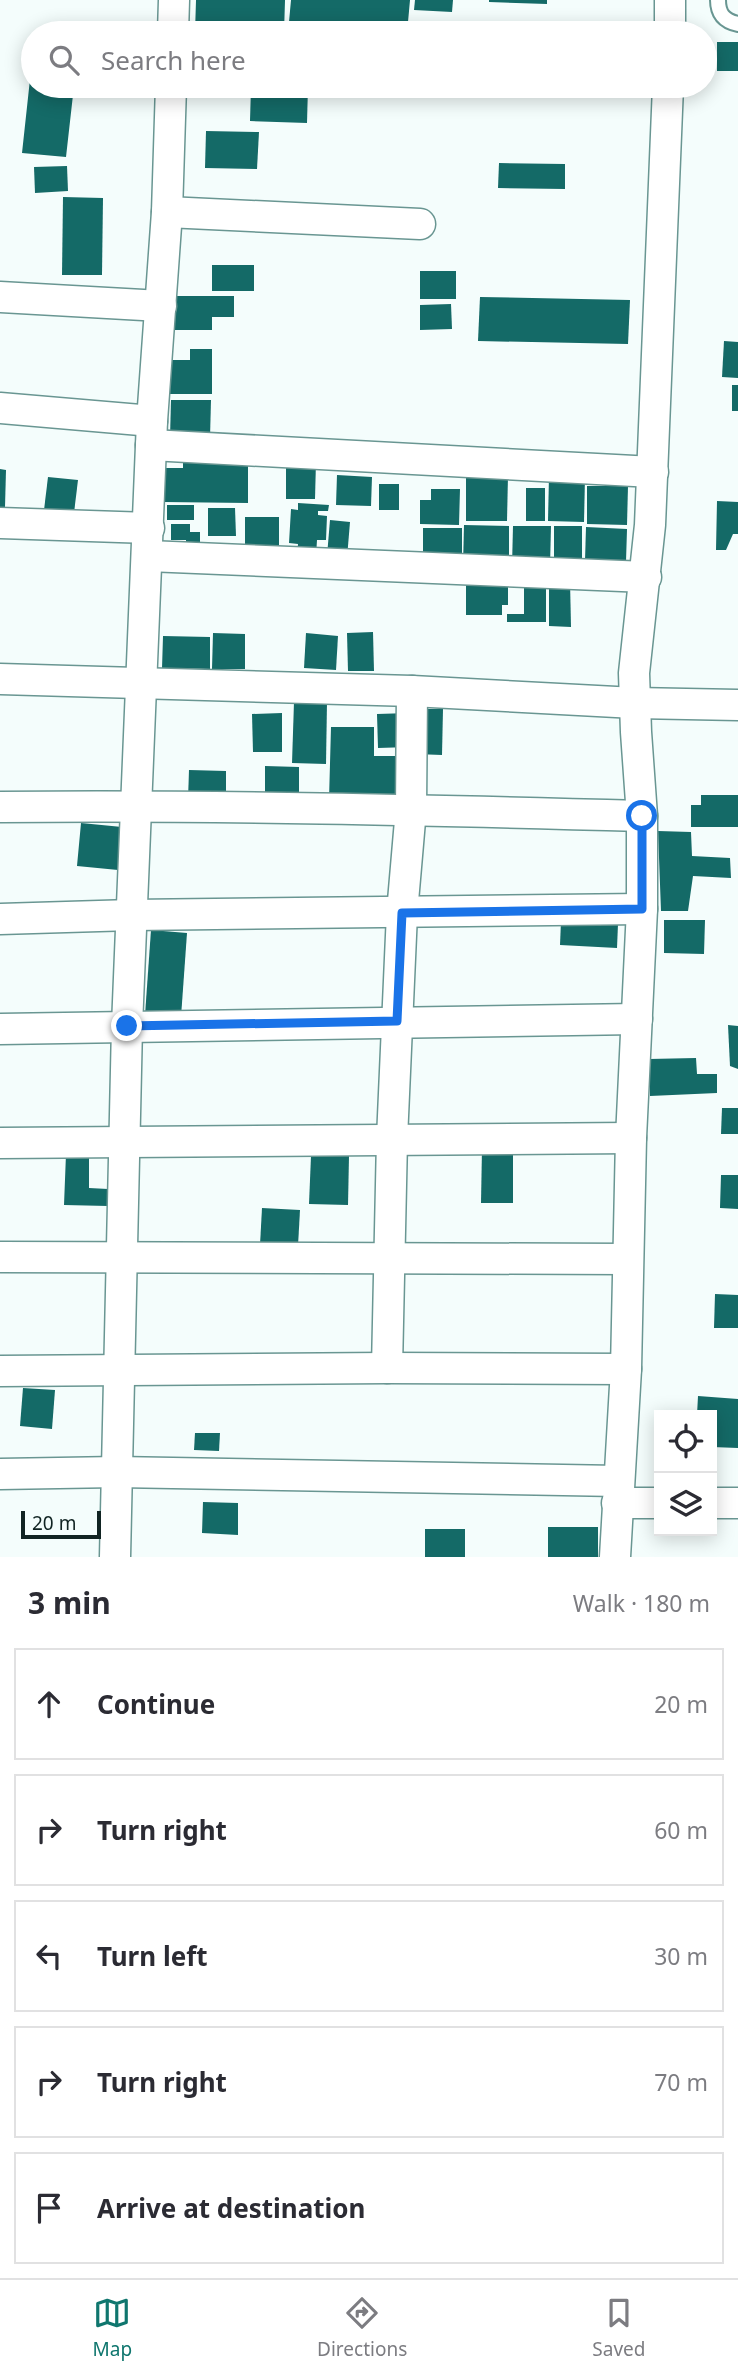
<!DOCTYPE html>
<meta charset="utf-8">
<style>
body{margin:0;font-family:"Noto Sans",sans-serif;background:#f2f2f3;color:#2b2b33}
.controls{position:absolute;right:21px;bottom:21px;display:grid;overflow:hidden;border-radius:0px;box-shadow:0 4px 18px #0003}
.controls button{width:63px;height:63px;display:grid;place-items:center;padding:0;border:0;border-bottom:2px solid #e1e1e2;background:#fff;color:#2b2b33;font:35px sans-serif}
.scale{position:absolute;left:21px;bottom:18px;width:80px;box-sizing:border-box;padding-left:7px;border:4px solid #112423;border-top:0;font-size:19px;line-height:24px;white-space:nowrap;color:#112423;-webkit-text-stroke:5px #f4fdfc;paint-order:stroke}
.stop{position:absolute;width:21px;height:21px;margin:-16px;border:5px solid #1a73e8;border-radius:50%;background:#fff}
.stop.end{background:#1a73e8;border-color:#fff;box-shadow:0 2px 7px #0008}
.list{margin:0;padding:0;list-style:none}
h2{display:flex;justify-content:space-between;align-items:center;height:91px;margin:0;padding:0 28px;font-size:30px}
h2 small{font-size:23px;font-weight:400;color:#7c7c81}
.list li{display:grid;grid-template-columns:46px 1fr auto;gap:21px;align-items:center;box-sizing:border-box;height:112px;margin:0 14px 14px;padding:0 14px;border:2px solid #e1e1e2;border-radius:0px}
.list b{display:block;font-size:26px;white-space:nowrap}
.list em{font-size:23px;font-style:normal;color:#7c7c81}
.icon{flex:none;width:38px;height:38px;fill:none;stroke:currentColor;stroke-width:2;stroke-linecap:round;stroke-linejoin:round}
.map{position:relative;flex:none;width:738px;height:1557px;overflow:hidden}
.search{position:absolute;background:#fff;box-shadow:0 4px 18px #0003;left:21px;right:21px;top:21px;height:77px;display:flex;align-items:center;gap:18px;box-sizing:border-box;padding:0 24px;border-radius:38px;color:#7c7c81;font-size:26px}
.sheet{height:721px;background:#fff}
nav{display:flex;justify-content:space-around;align-items:center;box-sizing:border-box;height:98px;border-top:2px solid #e1e1e2;background:#fff;font-size:19px;color:#7c7c81}
nav a{display:grid;justify-items:center;gap:4px}
nav .on{color:#0f766e}
.map>svg:first-child{display:block}
.building{fill:#146a67}
.lines{fill:none;stroke-linecap:round;stroke-linejoin:round}
.service-casing{stroke:#699692;stroke-width:18}
.minor-casing{stroke:#699692;stroke-width:33}
.service{stroke:#fff;stroke-width:14}
.minor{stroke:#fff;stroke-width:30}
.route{stroke:#1a73e8;stroke-width:9}
</style>
<div class="map">
<svg width="738" height="1557" viewBox="0 0 738 1557">
<rect width="100%" height="100%" fill="#f4fdfc"/>
<g class="building">
<path d="M196,0H285L284,33H195Z"/>
<path d="M291,0H410L407,33H288Z"/>
<path d="M415,0H453L452,12L414,10Z"/>
<path d="M489,0H547V4L489,2Z"/>
<rect x="717" y="42" width="21" height="29"/>
<path d="M31,70H33V86H74L66,157L22,153Z"/>
<path d="M251,86H308L307,123L250,121Z"/>
<path d="M206,131L259,132L257,169L205,168Z"/>
<path d="M499,163L565,164V189L498,188Z"/>
<path d="M67,166L68,191L35,193L34,167Z"/>
<path d="M63,197L103,198L102,275H62Z"/>
<rect x="212" y="265" width="42" height="26"/>
<rect x="420" y="271" width="36" height="28"/>
<path d="M174,296H234V317H212V330H174Z"/>
<path d="M480,297L630,300L628,344L478,341Z"/>
<path d="M451,304L452,329L420,330V305Z"/>
<path d="M724,341L738,342V378L722,377Z"/>
<path d="M190,349H212V394H169V360H190Z"/>
<rect x="732" y="385" width="6" height="26"/>
<path d="M171,400H211L210,438H170Z"/>
<path d="M183,454L248,455V503L164,502V468H183Z"/>
<path d="M286,460L316,461L315,499H286Z"/>
<path d="M0,469L6,470L5,507H0Z"/>
<path d="M337,475L372,477L371,506L336,505Z"/>
<path d="M466,475H508L507,521H466Z"/>
<path d="M549,476L585,477L584,522L548,521Z"/>
<path d="M48,477L78,480L74,513L44,510Z"/>
<rect x="379" y="484" width="20" height="26"/>
<path d="M587,486H628L627,525L587,524Z"/>
<rect x="526" y="488" width="19" height="33"/>
<path d="M431,489H460L459,525L420,524V500H431Z"/>
<path d="M717,501L738,502V534H733L726,550H716Z"/>
<path d="M298,503L329,505L328,511H318V515L327,516L326,540H317L316,556L297,555L298,544L289,543L291,509L298,510Z"/>
<rect x="167" y="505" width="27" height="15"/>
<path d="M208,508H235L236,536H208Z"/>
<rect x="245" y="517" width="34" height="37"/>
<path d="M330,520L350,522L347,558L327,556Z"/>
<path d="M171,524H190V532H200V553H186V540H171Z"/>
<path d="M464,525L509,526V566H463Z"/>
<path d="M513,526H551L550,567L512,566Z"/>
<rect x="554" y="526" width="28" height="41"/>
<path d="M586,527L627,529L626,562L585,561Z"/>
<rect x="423" y="528" width="39" height="34"/>
<path d="M466,577H503V587H508V605H502V615H466Z"/>
<path d="M549,580H570L571,627L549,626Z"/>
<path d="M524,587H546V622H507V614H524Z"/>
<path d="M373,632L374,671H348L347,633Z"/>
<path d="M213,633L245,634V669H212Z"/>
<path d="M306,633L338,636L336,670L304,668Z"/>
<path d="M163,636L210,637V669L162,668Z"/>
<path d="M294,702H327L326,764L292,763Z"/>
<path d="M416,709H443L442,755L415,754Z"/>
<path d="M282,713V752H253L252,714Z"/>
<path d="M409,713L410,747L378,748L377,714Z"/>
<path d="M331,727H374V756H409L408,802L329,800Z"/>
<path d="M265,766L299,767V802L265,801Z"/>
<path d="M189,770L226,771V801L188,800Z"/>
<path d="M701,795H738V827H691V805H701Z"/>
<path d="M81,823L122,827L118,870L77,866Z"/>
<path d="M658,831L691,832L692,856L730,858L731,878L693,876L688,911H661Z"/>
<path d="M664,920H705L704,954L664,953Z"/>
<path d="M561,921L618,924L617,948L560,945Z"/>
<path d="M151,930L187,933L181,1017L145,1015Z"/>
<path d="M728,1025L738,1026V1069L730,1066Z"/>
<path d="M696,1058L697,1074H717V1093L650,1096L649,1059Z"/>
<path d="M722,1108H738V1134H721Z"/>
<path d="M482,1148L513,1149V1203H481Z"/>
<path d="M66,1154L89,1155V1188L108,1189V1206L64,1205Z"/>
<path d="M311,1156H349L348,1205L309,1204Z"/>
<path d="M721,1175H738V1209L720,1208Z"/>
<path d="M262,1208L300,1210L298,1246L260,1245Z"/>
<path d="M715,1294L738,1295V1328H714Z"/>
<path d="M23,1388L55,1390L52,1429L20,1426Z"/>
<path d="M698,1396L738,1399V1448L712,1447V1415H697Z"/>
<path d="M195,1433H220L219,1451L194,1450Z"/>
<path d="M203,1502L238,1503V1535L202,1533Z"/>
<rect x="548" y="1527" width="50" height="30"/>
<rect x="425" y="1529" width="40" height="28"/>
</g>
<g class="lines">
<g class="service-casing">
<path id="service" d="M718,0C718,14 724,21 738,24"/>
</g>
<g class="minor-casing">
<g id="minor">
<path d="M173,33L174,0"/>
<path d="M670,33V0"/>
<path d="M167,212L420,224"/>
<path d="M0,297L161,306"/>
<path d="M0,408L152,421"/>
<path d="M151,445L653,472"/>
<path d="M0,523L149,528"/>
<path d="M148,556L646,577"/>
<path d="M0,679L412,691L635,703L738,705"/>
<path d="M0,807C214,805 428,810 642,816"/>
<path d="M0,919L132,915L642,909"/>
<path d="M0,1029L637,1019"/>
<path d="M0,1143L631,1138"/>
<path d="M0,1257L627,1259"/>
<path d="M387,1368L392,1139L402,913L411,809L412,691"/>
<path d="M0,1371L387,1368L626,1369"/>
<path d="M0,1474L117,1472L618,1481"/>
<path d="M617,1503H659"/>
<path d="M712,1503H738"/>
<path d="M115,1557L127,1026L152,421L167,212L171,86"/>
<path d="M615,1557L626,1369L631,1138L642,909V816L636,732L634,673L650,525L668,86"/>
</g>
</g>
<use href="#service" class="service"/>
<use href="#minor" class="minor"/>
</g>
<g class="lines">
<path class="route" d="M127,1026L397,1021L402,913L642,909V816"/>
</g>
</svg>
<div class="controls">
<button><svg class="icon" aria-label="locate" viewBox="0 0 24 24"><circle cx="12" cy="12" r="6"/><path d="M12 2v4M12 18v4M2 12h4M18 12h4"/></svg></button>
<button><svg class="icon" aria-label="layers" viewBox="0 0 24 24"><path d="M12 4l9 5-9 5-9-5zM3 14l9 5 9-5"/></svg></button>
</div>
<div class="scale">20 m</div>
<div class="stop" style="left:642px;top:816px"></div>
<div class="stop end" style="left:127px;top:1026px"></div>
<div class="search"><svg class="icon" aria-label="search" viewBox="0 0 24 24"><circle cx="10" cy="10" r="6"/><path d="M15 15l6 6"/></svg>Search here</div>
</div>
<section class="sheet">
<h2>3 min<small>Walk · 180 m</small></h2>
<ul class="list">
<li><svg class="icon" aria-label="ahead" viewBox="0 0 24 24"><path d="M12 20V5M6 11l6-6 6 6"/></svg><div><b>Continue</b></div><em>20 m</em></li>
<li><svg class="icon" aria-label="right" viewBox="0 0 24 24"><path d="M7 20v-9h11M14 6l5 5-5 5"/></svg><div><b>Turn right</b></div><em>60 m</em></li>
<li><svg class="icon" aria-label="left" viewBox="0 0 24 24"><path d="M17 20v-9H6M10 6l-5 5 5 5"/></svg><div><b>Turn left</b></div><em>30 m</em></li>
<li><svg class="icon" aria-label="right" viewBox="0 0 24 24"><path d="M7 20v-9h11M14 6l5 5-5 5"/></svg><div><b>Turn right</b></div><em>70 m</em></li>
<li><svg class="icon" aria-label="arrive" viewBox="0 0 24 24"><path d="M6 21V4h12l-3 4 3 4H6"/></svg><div><b>Arrive at destination</b></div></li>
</ul>
</section>
<nav>
<a class="on"><svg class="icon" aria-label="map" viewBox="0 0 24 24"><path d="M3 6l6-2 6 2 6-2v14l-6 2-6-2-6 2zM9 4v14M15 6v14"/></svg>Map</a>
<a><svg class="icon" aria-label="directions" viewBox="0 0 24 24"><path d="M12 3l9 9-9 9-9-9zM9 14v-3h6M13 9l2 2-2 2"/></svg>Directions</a>
<a><svg class="icon" aria-label="saved" viewBox="0 0 24 24"><path d="M7 4h10v16l-5-4-5 4z"/></svg>Saved</a>
</nav>
